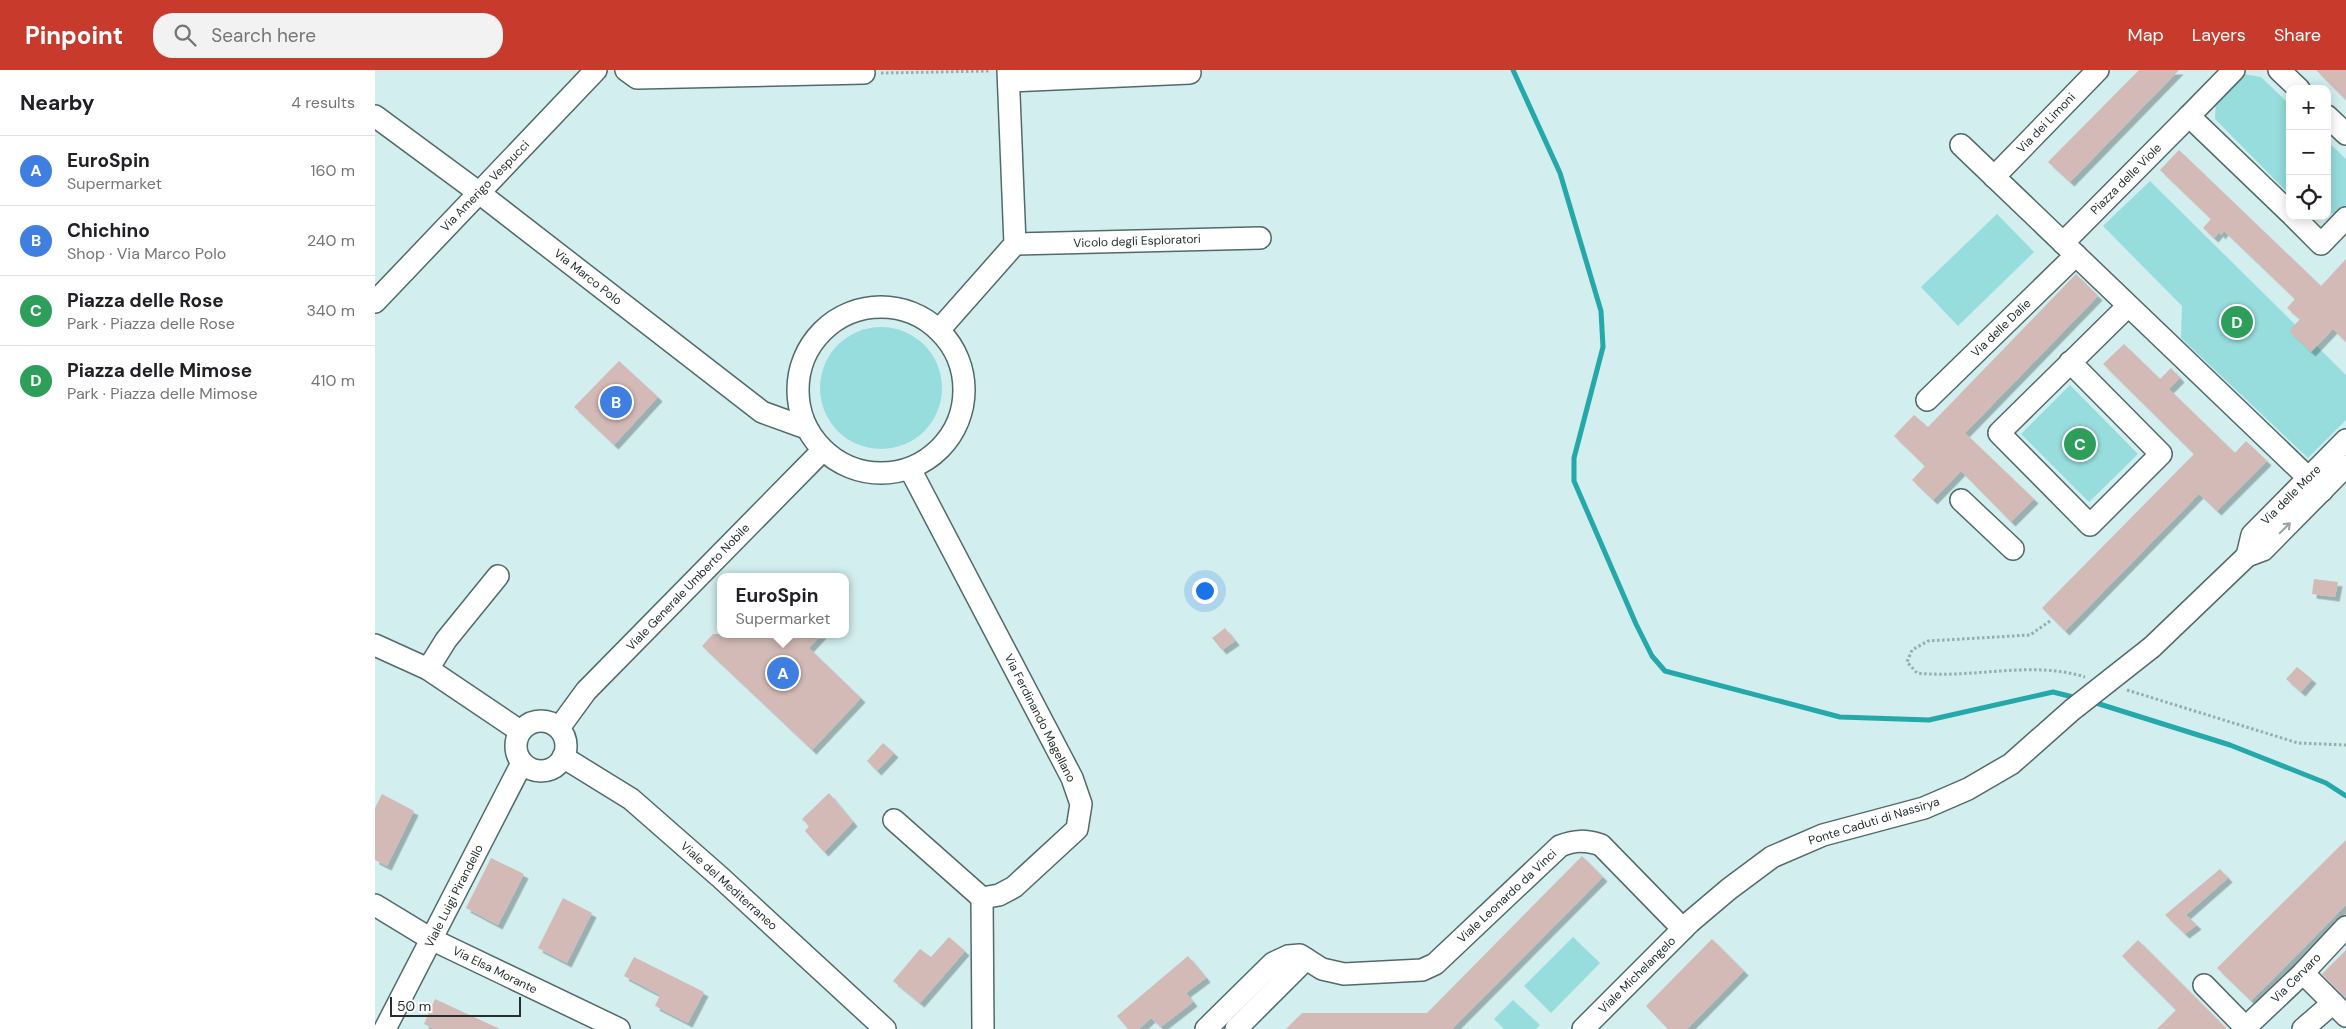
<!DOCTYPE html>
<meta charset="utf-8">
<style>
body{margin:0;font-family:"DM Sans",sans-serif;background:#f2f2f2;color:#202124}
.controls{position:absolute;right:15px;top:15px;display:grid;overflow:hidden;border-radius:10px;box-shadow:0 2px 12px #0003}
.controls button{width:45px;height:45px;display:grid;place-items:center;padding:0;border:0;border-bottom:1px solid #e0e0e0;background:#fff;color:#202124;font:25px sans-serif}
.scale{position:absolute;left:15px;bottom:12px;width:131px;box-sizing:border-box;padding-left:5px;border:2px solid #252f2f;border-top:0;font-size:14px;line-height:18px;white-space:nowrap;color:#252f2f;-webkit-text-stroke:4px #fff;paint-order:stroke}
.you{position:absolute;left:829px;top:520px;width:18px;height:18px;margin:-12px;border:4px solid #fff;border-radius:50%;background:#1a73e8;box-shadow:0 0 0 8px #1a73e833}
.badge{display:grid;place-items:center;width:32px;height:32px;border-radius:50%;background:#c83b2c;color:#fff;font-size:16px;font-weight:700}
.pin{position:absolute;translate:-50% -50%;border:2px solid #fff;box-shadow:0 1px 5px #0006}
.popup{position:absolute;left:342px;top:503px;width:132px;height:65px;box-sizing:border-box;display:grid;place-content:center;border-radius:10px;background:#fff;filter:drop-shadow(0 1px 4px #0005);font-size:16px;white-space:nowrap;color:#757577}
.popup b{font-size:19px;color:#202124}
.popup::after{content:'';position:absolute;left:50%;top:100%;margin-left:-10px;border:10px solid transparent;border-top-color:#fff}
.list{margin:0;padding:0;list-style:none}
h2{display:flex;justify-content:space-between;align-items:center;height:65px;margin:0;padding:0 20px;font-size:21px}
h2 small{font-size:16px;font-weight:400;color:#757577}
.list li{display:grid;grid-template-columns:32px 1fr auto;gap:15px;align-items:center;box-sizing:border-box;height:70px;padding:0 20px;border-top:1px solid #e0e0e0}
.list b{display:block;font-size:19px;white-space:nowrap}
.list p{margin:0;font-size:16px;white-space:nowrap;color:#757577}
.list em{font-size:16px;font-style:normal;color:#757577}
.icon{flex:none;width:28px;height:28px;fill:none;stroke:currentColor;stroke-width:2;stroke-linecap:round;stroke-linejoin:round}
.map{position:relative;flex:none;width:1971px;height:959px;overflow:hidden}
header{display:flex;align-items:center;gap:30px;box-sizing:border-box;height:70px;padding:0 25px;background:#c83b2c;color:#fff}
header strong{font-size:24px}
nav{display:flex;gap:28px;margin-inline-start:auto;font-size:18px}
.search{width:350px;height:45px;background:#f2f2f2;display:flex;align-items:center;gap:12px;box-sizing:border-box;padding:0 18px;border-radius:20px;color:#757577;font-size:19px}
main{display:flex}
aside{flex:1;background:#fff}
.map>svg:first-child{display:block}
.green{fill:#97dddd}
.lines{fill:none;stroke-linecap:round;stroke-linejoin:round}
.stream{stroke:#25a8a9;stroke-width:5}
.building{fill:#d3bab6;filter:url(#shadow)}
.minor-casing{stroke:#526a6a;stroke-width:24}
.path{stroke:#97adad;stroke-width:3;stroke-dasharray:2.5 2.5;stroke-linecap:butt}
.minor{stroke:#fff;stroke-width:21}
.minor-bridge-casing{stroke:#526a6a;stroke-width:24;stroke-linecap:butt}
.minor-bridge{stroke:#fff;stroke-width:21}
.oneway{stroke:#9da1a1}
.labels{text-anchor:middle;stroke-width:5;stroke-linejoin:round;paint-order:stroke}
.street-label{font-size:12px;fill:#252f2f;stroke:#fff}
</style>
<header>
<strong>Pinpoint</strong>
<div class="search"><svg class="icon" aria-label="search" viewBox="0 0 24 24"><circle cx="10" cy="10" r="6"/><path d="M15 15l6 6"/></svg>Search here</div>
<nav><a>Map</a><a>Layers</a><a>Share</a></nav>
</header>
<main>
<aside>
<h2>Nearby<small>4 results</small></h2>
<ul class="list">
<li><span class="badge" style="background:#3f7fe0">A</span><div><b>EuroSpin</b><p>Supermarket</p></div><em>160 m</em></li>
<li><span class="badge" style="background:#3f7fe0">B</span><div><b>Chichino</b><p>Shop · Via Marco Polo</p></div><em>240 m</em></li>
<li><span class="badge" style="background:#2e9e5b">C</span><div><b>Piazza delle Rose</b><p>Park · Piazza delle Rose</p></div><em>340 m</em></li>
<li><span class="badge" style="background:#2e9e5b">D</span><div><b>Piazza delle Mimose</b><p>Park · Piazza delle Mimose</p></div><em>410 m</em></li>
</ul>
</aside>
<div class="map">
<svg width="1971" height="959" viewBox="0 0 1971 959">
<defs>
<filter id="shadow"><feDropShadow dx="4.5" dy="4.5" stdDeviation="0" flood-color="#0004"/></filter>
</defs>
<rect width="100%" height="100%" fill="#d2eeee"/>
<g class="green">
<path d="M1868,4L1886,7L1915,35V125L1840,49L1841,30Z"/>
<path d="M1952,71L1971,89V135L1962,144L1952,143Z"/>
<path d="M1775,111L1971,305V350L1933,388L1806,268L1807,236L1728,156Z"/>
<path d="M1622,144L1659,182L1583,256L1546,217Z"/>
<circle cx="506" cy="318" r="61"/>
<path d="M1695,315L1763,384L1714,432L1646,364Z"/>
<path d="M1198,867L1225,893L1176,943L1149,916Z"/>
<path d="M1138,930L1165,955L1161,959H1129L1119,949Z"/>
</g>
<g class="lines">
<g class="stream">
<path d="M1138,0L1185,103L1226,241L1228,277L1199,388V411L1261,554L1277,586L1290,601L1465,647L1554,650L1678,622L1702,628"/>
<path d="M1718,632L1855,675L1951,713L1971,726"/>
</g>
</g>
<g class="building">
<path d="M1764,0H1804L1695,112L1673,92Z"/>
<path d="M1941,0H1971V30Z"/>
<path d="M1804,80L1946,216L1971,189V272L1958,259L1936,282L1914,261L1925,249L1912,238L1920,229L1849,161L1846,165L1844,162L1839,168L1828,158L1836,149L1785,100Z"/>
<path d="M1701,204L1723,226L1590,363L1659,429L1636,452L1586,401L1558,430L1537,410L1550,396L1519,366L1539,345L1553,357Z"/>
<path d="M1749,274L1785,309L1796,298L1805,308L1794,319L1860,383L1871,371L1892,391L1842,441L1824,424L1690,561L1667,538L1819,384L1728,294Z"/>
<path d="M244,291L283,327L239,375L199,337Z"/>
<path d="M1939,509L1963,512L1960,527L1937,524Z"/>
<path d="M850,558L860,571L847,580L837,568Z"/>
<path d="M338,564H447L434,578L486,628L437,680L327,576Z"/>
<path d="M1922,597L1937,609L1926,622L1911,609Z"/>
<path d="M508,673L519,683L502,701L492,691Z"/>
<path d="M454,723L478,752L449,782L430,761L434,756L427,749Z"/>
<path d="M7,724L39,741L12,796L0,790V738Z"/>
<path d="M1971,770V835L1876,931L1842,898Z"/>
<path d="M1207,786L1228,807L1077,959H911L927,943H1052Z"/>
<path d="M116,788L149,804L123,855L91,838Z"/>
<path d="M1845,799L1853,808L1811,845L1822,855L1810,864L1790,845Z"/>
<path d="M188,828L217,843L192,893L163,878Z"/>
<path d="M574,867L590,881L545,933L518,911L545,879L556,887Z"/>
<path d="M1337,869L1369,901L1312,959H1293L1271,936Z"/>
<path d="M1763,870L1852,959H1782L1801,940L1747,886Z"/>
<path d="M1971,880V928L1947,904Z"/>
<path d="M813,886L831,908L811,923L818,932L786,957L776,948L764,959H753L742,946Z"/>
<path d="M259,887L329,922L313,953L280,936L285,925L249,906Z"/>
<path d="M60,929L125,959H59L49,954Z"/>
</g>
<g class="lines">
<g class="minor-casing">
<g id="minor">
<path d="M251,0L262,8L489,3"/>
<path d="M1859,0L1814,46L1915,143"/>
<path d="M1904,0L1924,19"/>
<path d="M634,11L815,3"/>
<path d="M0,46L103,122L387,342L431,358"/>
<path d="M1952,46L1971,64"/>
<path d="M1586,75L1947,421"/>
<path d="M1619,107L1723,0"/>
<path d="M1918,146L1946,174L1971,148"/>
<path d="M1688,173L1814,46"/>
<path d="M640,174L885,168"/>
<path d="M0,232L221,0"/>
<circle cx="506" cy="320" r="83"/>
<path d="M564,260L640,174L633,0"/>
<path d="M1695,292L1786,384L1715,455L1624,363L1753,236"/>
<path d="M1552,330L1701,185"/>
<path d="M535,399L697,708L706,734L702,759L639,817L624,825L607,828L608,959"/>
<path d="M1586,430L1638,479"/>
<path d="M1872,486L1877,465L1971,370"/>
<path d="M0,575L53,599L145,661"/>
<path d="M1777,577L1872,486L1888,480L1971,396"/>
<path d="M53,599L71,570L123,506"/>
<circle cx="166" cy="676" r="25"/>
<path d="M184,658L211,621L448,380"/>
<path d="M188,687L256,729L345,807L510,959"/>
<path d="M519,750L607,828"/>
<path d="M0,835L56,869L244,959"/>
<path d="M1928,903L1971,946"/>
<path d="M1829,915L1872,959"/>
<path d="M1870,958L1928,903L1971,857"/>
<path d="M10,959L147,693"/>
<path d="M831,959L898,893L913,886L925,885L947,899L969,904L1047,900L1060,894L1185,776C1200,770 1210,770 1226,775L1308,859"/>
<path d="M861,959L931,889"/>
<path d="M1208,959L1315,852"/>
<path d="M1928,959L1958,933"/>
</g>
</g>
<g class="path">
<path d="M506,3L615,1"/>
<path d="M1675,551L1655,565L1553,571L1537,580L1532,592L1542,603C1598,609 1656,590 1710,607"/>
<path d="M1752,620L1923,673L1971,675"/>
</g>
<use href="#minor" class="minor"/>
<g class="minor-bridge-casing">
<path id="minor-bridge" d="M1315,852L1354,819L1397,787L1448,765L1549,738L1593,719L1636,694L1697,640L1777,577"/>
</g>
<use href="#minor-bridge" class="minor-bridge"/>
</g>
<defs><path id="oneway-shaft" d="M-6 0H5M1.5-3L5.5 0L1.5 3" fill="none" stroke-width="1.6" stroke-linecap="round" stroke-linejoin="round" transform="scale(1.25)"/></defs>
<use class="oneway" href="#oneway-shaft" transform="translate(1910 458) rotate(-45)"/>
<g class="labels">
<g class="street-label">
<text transform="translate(1671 53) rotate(-46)" y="4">Via dei Limoni</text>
<text transform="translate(1751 109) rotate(-45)" y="4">Piazza delle Viole</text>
<text transform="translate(110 116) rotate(-46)" y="4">Via Amerigo Vespucci</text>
<text transform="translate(762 171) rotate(-2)" y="4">Vicolo degli Esploratori</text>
<text transform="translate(213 207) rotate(38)" y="4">Via Marco Polo</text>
<text transform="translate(1626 258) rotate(-44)" y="4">Via delle Dalie</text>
<text transform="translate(1916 425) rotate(-45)" y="4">Via delle More</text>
<text transform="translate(313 517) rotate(-46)" y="4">Viale Generale Umberto Nobile</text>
<text transform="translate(665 648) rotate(63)" y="4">Via Ferdinando Magellano</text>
<text transform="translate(1499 751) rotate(-17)" y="4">Ponte Caduti di Nassirya</text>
<text transform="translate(354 816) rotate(42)" y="4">Viale del Mediterraneo</text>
<text transform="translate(79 826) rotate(-63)" y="4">Viale Luigi Pirandello</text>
<text transform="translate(1132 826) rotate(-43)" y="4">Viale Leonardo da Vinci</text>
<text transform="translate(120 900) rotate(26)" y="4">Via Elsa Morante</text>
<text transform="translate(1262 905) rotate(-45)" y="4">Viale Michelangelo</text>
<text transform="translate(1921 908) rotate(-45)" y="4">Via Cervaro</text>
</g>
</g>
</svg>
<div class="controls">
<button>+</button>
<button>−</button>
<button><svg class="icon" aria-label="locate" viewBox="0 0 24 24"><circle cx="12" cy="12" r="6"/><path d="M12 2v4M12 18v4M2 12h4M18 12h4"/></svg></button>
</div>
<div class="scale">50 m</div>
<div class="you"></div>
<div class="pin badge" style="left:408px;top:603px;background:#3f7fe0">A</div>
<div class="popup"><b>EuroSpin</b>Supermarket</div>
<div class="pin badge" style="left:241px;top:332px;background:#3f7fe0">B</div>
<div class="pin badge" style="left:1705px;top:374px;background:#2e9e5b">C</div>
<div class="pin badge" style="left:1862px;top:252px;background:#2e9e5b">D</div>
</div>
</main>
